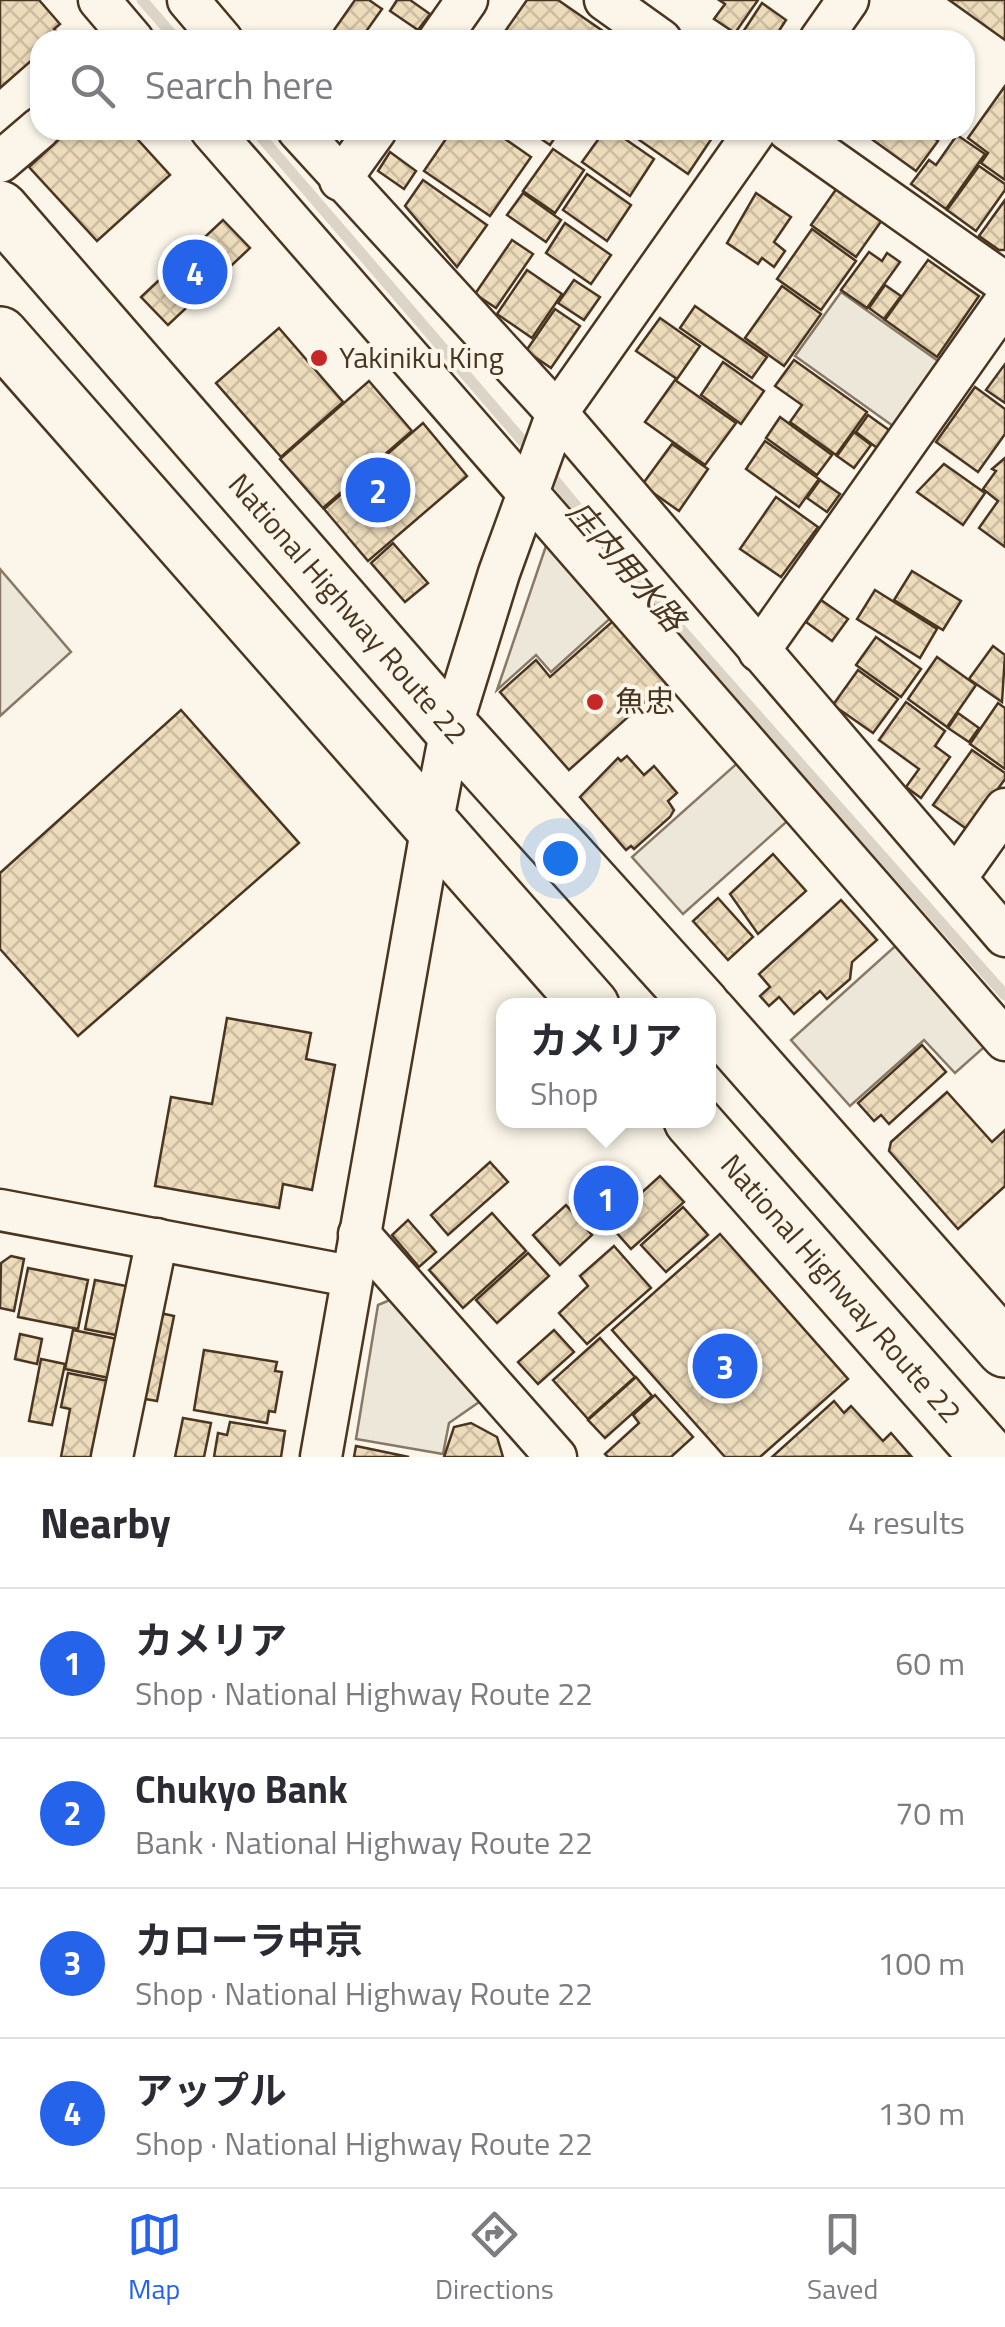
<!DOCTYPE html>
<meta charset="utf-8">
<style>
body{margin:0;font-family:"Titillium Web","Noto Sans JP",sans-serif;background:#f7f7f7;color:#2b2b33}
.you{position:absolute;left:560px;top:858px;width:35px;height:35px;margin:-25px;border:8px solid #fff;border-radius:50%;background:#1a73e8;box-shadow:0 0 0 15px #1a73e833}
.badge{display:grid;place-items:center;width:65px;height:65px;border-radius:50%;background:#2563eb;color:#fff;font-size:32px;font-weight:700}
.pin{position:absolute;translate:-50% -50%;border:5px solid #fff;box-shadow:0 2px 10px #0006}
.popup{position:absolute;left:496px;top:998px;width:220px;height:130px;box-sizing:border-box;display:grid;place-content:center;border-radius:20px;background:#fff;filter:drop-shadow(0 2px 8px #0005);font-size:32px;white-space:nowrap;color:#7c7c81}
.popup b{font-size:38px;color:#2b2b33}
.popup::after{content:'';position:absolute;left:50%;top:100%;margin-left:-20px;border:20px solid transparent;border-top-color:#fff}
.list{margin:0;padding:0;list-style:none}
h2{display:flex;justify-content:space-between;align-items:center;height:130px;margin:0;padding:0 40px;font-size:42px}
h2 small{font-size:32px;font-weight:400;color:#7c7c81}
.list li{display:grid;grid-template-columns:65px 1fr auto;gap:30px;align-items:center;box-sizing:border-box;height:150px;padding:0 40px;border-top:2px solid #e1e1e2}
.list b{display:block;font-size:38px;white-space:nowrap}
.list p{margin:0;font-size:32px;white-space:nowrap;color:#7c7c81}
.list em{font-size:32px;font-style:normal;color:#7c7c81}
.icon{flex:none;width:55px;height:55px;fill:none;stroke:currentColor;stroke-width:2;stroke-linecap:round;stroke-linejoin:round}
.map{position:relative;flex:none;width:1005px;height:1457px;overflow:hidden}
.search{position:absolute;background:#fff;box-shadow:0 2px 8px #0004;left:30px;right:30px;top:30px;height:110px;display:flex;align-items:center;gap:25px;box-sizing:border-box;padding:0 35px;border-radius:30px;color:#7c7c81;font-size:38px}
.sheet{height:730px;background:#fff}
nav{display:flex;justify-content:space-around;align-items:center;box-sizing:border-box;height:140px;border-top:2px solid #e1e1e2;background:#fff;font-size:28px;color:#7c7c81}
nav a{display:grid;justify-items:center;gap:5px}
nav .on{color:#2563eb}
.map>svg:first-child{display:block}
.parking{fill:#ede7d9;stroke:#887966;stroke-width:2.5}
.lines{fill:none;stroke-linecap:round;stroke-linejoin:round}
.stream{stroke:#dcd4c6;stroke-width:11}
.building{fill:url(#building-cross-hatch);stroke:#4a3520;stroke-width:2.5}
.minor-casing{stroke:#4a3520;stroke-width:45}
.highway-casing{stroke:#4a3520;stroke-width:60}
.minor{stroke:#fbf6e9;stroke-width:40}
.highway{stroke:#fbf6e9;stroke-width:55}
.poi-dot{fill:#c62828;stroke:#fbf6e9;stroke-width:4}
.labels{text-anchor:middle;stroke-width:8;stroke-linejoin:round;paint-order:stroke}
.poi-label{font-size:30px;fill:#4a3520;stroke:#fbf6e9;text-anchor:start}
.street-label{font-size:30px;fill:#4a3520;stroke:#fbf6e9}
.water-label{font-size:32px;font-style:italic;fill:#4a3520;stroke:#fbf6e9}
</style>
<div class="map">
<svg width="1005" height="1457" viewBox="0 0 1005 1457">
<defs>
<pattern id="building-cross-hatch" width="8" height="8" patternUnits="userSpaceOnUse" patternTransform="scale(2.5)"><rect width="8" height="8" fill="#ecdcbc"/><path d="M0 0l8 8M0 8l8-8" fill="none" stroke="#ccbda1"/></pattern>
</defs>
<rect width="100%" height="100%" fill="#fbf6e9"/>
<g class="parking">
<path d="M841,292L938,361L893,426L795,356Z"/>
<path d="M548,540L614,615L551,672L536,655L497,690Z"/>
<path d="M0,569L71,652L0,716Z"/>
<path d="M742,759L793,816L683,914L632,857Z"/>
<path d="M902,940L991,1041L955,1073L924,1040L850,1106L791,1040Z"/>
<path d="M390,1300L482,1400L449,1423L443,1454L356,1439L378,1305Z"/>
</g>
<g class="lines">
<g class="stream">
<path d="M142,0L177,40"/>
<path d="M255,130L533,453"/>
<path d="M544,467L631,573L1005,995"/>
</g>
</g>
<g class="building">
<path d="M0,0H39L60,24L54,29L60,35L40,40V53L0,88Z"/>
<path d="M355,0H369L382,9L360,40H327Z"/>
<path d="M397,0H410L430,14L418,30L390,11Z"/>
<path d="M527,0H558L610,36L499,40Z"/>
<path d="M719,0H758L735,33L714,19L725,4Z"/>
<path d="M949,0H1005V40Z"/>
<path d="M762,3L786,20L773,40H748L741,35Z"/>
<path d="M1005,86V180L981,163L988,153L968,138Z"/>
<path d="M69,130H129L170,175L97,241L29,167Z"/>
<path d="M452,130H492L531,157L490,216L424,171Z"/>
<path d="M528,130H560L550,145Z"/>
<path d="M605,130H612L654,159L630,196L582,162Z"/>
<path d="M625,130H713L712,138L688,174Z"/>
<path d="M859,130H923L938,141L916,171Z"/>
<path d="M957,135L985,154L946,209L911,184L929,160L936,165Z"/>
<path d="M553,149L584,170L555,213L523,191Z"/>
<path d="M390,152L416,171L404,189L378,171Z"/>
<path d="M979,166L1005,184V190L976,231L947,210Z"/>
<path d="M587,174L631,205L607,241L563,210Z"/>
<path d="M423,180L487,225L457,267L405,206Z"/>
<path d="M837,188L882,220L856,257L811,225Z"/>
<path d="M523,193L561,220L546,242L507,215Z"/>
<path d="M756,193L791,217L774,242L785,251L774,267L762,258L758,264L727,243Z"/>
<path d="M1005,200V250H999L979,236Z"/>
<path d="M223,220L250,248L168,325L141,297Z"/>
<path d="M565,223L611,255L591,284L546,253Z"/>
<path d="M812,229L856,261L821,310L777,279Z"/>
<path d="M512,240L533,254L496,308L475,294Z"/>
<path d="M869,252L882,261L887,253L900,262L867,308L841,290Z"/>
<path d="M928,260L979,296L937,357L885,320Z"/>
<path d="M527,270L562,294L532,338L497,314Z"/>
<path d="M574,280L600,297L584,320L558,303Z"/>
<path d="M885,285L901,296L884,319L869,308Z"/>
<path d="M782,286L821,314L784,366L745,338Z"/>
<path d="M695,306L767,357L752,378L680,328Z"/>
<path d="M555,309L580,326L551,368L526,351Z"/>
<path d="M660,318L700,346L677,379L636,351Z"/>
<path d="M279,328L343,402L281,457L216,383Z"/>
<path d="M794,360L867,412L836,455L790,422L802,405L775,386Z"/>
<path d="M723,362L764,391L741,424L701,395Z"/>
<path d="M1005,364V403L986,390Z"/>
<path d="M675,380L736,423L705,465L645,422Z"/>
<path d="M369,381L412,431L323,508L280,459Z"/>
<path d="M975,387L1005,409V434L978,472L936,442Z"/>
<path d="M868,415L889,430L877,448L856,432Z"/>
<path d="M780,417L832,455L817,475L766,438Z"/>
<path d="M423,423L467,476L368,561L324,509Z"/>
<path d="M854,432L871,445L854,468L837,456Z"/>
<path d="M765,441L819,479L799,507L746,469Z"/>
<path d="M672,444L708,469L679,511L642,485Z"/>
<path d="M1005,458V547L979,528L998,501L983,489L996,471L992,469Z"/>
<path d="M944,464L985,493L963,525L917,492Z"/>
<path d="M820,480L840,494L827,512L807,498Z"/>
<path d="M776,497L818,527L781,577L740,549Z"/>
<path d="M393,543L428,583L405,602L371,563Z"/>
<path d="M912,571L961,601L943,630L894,600Z"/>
<path d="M875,590L937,629L920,658L857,619Z"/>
<path d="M821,600L848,619L832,641L806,622Z"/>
<path d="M613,621L667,682L569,770L500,692L536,660L550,677Z"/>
<path d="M876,637L921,669L901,697L856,665Z"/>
<path d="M993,646L1005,655L1002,702L969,679Z"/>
<path d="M937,657L976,685L947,727L908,699Z"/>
<path d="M858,670L898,699L873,733L833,705Z"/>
<path d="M906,702L945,731L935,746L950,757L921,798L906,787L919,769L879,740Z"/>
<path d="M998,703L1005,708V769L970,744Z"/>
<path d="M181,710L299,843L78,1036L0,949V873Z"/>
<path d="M958,713L979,728L969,742L948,728Z"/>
<path d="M972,750L1005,773V779L968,830L933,805Z"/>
<path d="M627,756L644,775L654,766L677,793L668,801L674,810L670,817L634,849L631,846L626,850L580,797L618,758L621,761Z"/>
<path d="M773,854L806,891L758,934L730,894Z"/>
<path d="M718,898L753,937L728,960L693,921Z"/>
<path d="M841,900L877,940L852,962L850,979L827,999L820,991L794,1014L779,997L769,1006L760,996L770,987L759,974Z"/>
<path d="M227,1018L311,1033L306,1059L335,1065L312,1190L283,1184L279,1208L155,1186L171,1097L212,1104Z"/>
<path d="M922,1045L946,1072L889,1124L881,1115L874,1121L858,1103Z"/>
<path d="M947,1092L992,1142L1005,1130V1186L958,1229L889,1151L891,1142Z"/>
<path d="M490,1162L508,1182L448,1235L431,1215Z"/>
<path d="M617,1167L638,1192L606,1221L584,1197Z"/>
<path d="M660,1176L684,1202L631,1249L608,1223Z"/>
<path d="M566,1205L592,1235L560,1265L533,1235Z"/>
<path d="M683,1207L708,1235L666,1272L641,1245Z"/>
<path d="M492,1213L526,1251L463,1308L429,1270Z"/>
<path d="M408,1220L436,1252L419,1267L392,1235Z"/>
<path d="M720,1234L848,1379L760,1457H725L612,1330Z"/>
<path d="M614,1246L651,1288L587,1344L559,1313L588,1286L580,1276Z"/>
<path d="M528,1253L549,1276L497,1323L476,1300Z"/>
<path d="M11,1256L24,1259L14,1311L0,1308L1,1263Z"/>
<path d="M28,1268L88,1280L78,1329L18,1317Z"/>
<path d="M95,1280L131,1287L121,1336L85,1329Z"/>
<path d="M151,1311L174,1316L157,1401L134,1397Z"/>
<path d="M73,1330L122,1340L114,1379L65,1369Z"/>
<path d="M554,1330L574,1352L538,1384L518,1362Z"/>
<path d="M20,1334L42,1339L37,1364L15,1359Z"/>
<path d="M600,1338L635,1377L588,1419L553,1380Z"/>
<path d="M204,1350L277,1362L275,1371L282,1372L275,1412L269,1411L267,1423L194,1410Z"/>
<path d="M41,1359L65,1364L52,1425L29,1421Z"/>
<path d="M68,1373L113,1382L98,1457H61L70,1409L61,1407Z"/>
<path d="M636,1377L652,1396L605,1438L588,1420Z"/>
<path d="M655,1395L693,1437L671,1457H608L605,1454L639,1423L633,1415Z"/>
<path d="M834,1401L844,1413L851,1406L883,1441L891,1433L911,1456L772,1457Z"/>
<path d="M183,1418L211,1423L204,1457H175Z"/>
<path d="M230,1422L285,1431L281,1457H214L218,1433L227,1435Z"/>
<path d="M471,1423L497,1437L503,1457H444L454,1427Z"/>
<path d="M356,1446L409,1457H354Z"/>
</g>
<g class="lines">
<g class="minor-casing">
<g id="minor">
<path d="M99,0L133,40"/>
<path d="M188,0L222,40"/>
<path d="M605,0L661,40"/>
<path d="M439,40L467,0"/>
<path d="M820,40L848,0"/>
<path d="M211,130L1005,1040"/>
<path d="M298,130L557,413L1005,936"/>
<path d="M788,130L1005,283"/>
<path d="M0,162L40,128"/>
<path d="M340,180L376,130"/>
<path d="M759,651L1005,302"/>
<path d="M956,878L1005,809"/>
<path d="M0,1210L350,1276"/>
<path d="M359,1234L556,1457"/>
<path d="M112,1457L157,1239"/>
<path d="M321,1457L432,825L451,728L499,573L557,413L756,130"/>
</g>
</g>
<g class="highway-casing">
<g id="highway">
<path id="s1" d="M0,209L451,728L702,1006"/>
<path d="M0,335L591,1006"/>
<path d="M708,1013L1005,1349"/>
<path id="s2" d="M692,1120L989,1457"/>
</g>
</g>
<use href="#minor" class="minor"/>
<use href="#highway" class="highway"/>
</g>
<g class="poi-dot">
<circle cx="319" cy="358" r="10"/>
<circle cx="595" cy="702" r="10"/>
</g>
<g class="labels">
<g class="poi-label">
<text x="339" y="368">Yakiniku King</text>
<text x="615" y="712">魚忠</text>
</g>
<g class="street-label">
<text dy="10" stroke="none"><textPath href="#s1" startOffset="530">National Highway Route 22</textPath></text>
<text dy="10" stroke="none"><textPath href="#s2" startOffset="225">National Highway Route 22</textPath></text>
</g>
<g class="water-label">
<text transform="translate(626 566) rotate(49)" y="11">庄内用水路</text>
</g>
</g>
</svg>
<div class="you"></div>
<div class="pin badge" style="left:606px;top:1198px">1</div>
<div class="popup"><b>カメリア</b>Shop</div>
<div class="pin badge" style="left:378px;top:490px">2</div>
<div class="pin badge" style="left:725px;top:1366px">3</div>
<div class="pin badge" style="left:195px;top:272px">4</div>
<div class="search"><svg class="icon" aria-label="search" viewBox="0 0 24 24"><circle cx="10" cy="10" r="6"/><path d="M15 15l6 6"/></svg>Search here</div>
</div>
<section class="sheet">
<h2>Nearby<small>4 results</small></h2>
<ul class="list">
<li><span class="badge">1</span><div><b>カメリア</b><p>Shop · National Highway Route 22</p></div><em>60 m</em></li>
<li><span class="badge">2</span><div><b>Chukyo Bank</b><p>Bank · National Highway Route 22</p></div><em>70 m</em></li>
<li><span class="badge">3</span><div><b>カローラ中京</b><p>Shop · National Highway Route 22</p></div><em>100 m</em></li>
<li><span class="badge">4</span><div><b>アップル</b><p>Shop · National Highway Route 22</p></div><em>130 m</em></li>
</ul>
</section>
<nav>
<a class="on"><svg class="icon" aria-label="map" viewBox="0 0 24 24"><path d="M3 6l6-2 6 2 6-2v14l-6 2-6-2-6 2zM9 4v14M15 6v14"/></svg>Map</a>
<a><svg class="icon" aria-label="directions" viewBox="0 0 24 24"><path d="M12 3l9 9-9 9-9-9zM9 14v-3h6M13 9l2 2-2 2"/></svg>Directions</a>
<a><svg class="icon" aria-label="saved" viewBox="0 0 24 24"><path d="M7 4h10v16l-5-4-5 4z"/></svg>Saved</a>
</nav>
